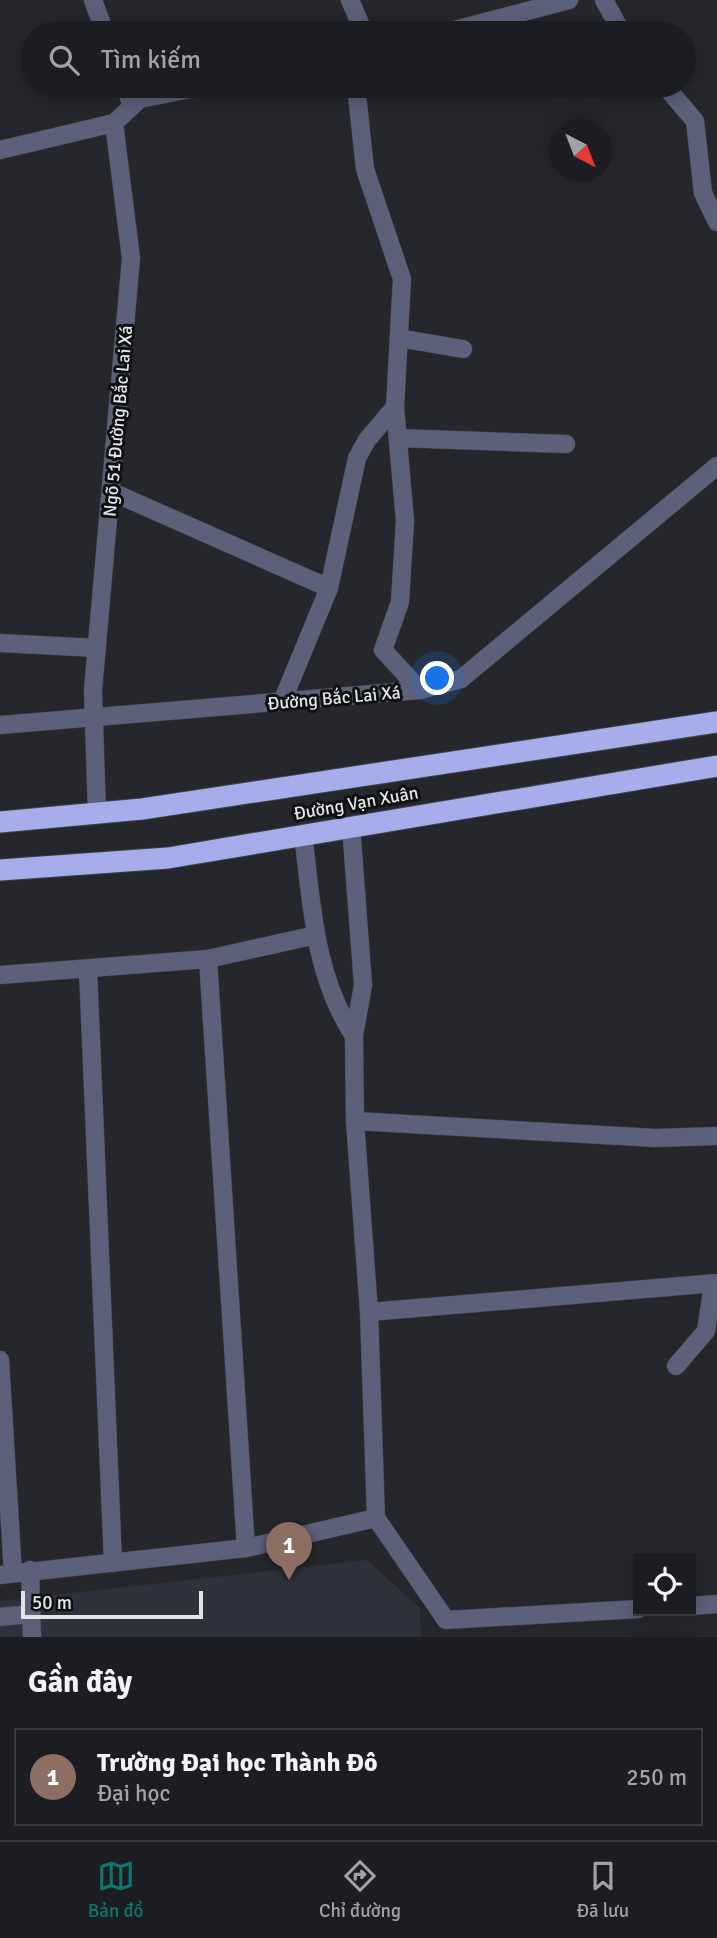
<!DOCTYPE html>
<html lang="vi">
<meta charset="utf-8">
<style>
body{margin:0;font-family:Signika,sans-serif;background:#25262a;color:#f1f3f6}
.controls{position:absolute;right:21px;bottom:21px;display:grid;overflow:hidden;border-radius:0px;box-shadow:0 4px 18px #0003}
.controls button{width:63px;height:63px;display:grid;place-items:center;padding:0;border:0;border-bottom:2px solid #3a3b40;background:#1c1d22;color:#f1f3f6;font:35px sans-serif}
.compass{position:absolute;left:549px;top:119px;width:63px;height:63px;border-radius:50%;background:#1c1d22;box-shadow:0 4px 18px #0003;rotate:138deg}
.scale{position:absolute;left:21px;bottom:18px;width:182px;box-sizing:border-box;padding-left:7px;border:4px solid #e4e5e9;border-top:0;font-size:19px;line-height:24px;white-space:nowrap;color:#e4e5e9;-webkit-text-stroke:5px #0f1012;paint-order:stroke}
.you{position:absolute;left:438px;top:679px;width:24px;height:24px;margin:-18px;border:5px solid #fff;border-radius:50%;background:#1a73e8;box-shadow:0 0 0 10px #1a73e833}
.badge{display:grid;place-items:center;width:46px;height:46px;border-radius:50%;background:#0f766e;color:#fff;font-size:23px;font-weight:700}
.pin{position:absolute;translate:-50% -58px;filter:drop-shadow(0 2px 4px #0008)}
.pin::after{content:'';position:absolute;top:37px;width:24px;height:21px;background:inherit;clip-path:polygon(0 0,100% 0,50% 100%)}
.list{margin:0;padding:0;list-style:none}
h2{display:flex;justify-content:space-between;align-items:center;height:91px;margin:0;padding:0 28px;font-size:30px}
h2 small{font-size:23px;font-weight:400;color:#a0a2a5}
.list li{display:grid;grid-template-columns:46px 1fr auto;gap:21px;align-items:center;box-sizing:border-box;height:98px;margin:0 14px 14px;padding:0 14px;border:2px solid #3a3b40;border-radius:0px}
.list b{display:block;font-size:26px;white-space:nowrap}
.list p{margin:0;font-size:23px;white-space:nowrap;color:#a0a2a5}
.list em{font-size:23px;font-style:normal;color:#a0a2a5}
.icon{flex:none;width:38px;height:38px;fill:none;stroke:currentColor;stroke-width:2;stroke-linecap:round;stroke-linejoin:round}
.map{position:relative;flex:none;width:717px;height:1637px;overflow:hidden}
.search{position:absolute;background:#1c1d22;box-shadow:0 4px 18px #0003;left:21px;right:21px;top:21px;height:77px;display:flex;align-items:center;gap:18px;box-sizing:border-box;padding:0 24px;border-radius:38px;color:#a0a2a5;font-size:26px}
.sheet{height:203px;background:#1c1d22}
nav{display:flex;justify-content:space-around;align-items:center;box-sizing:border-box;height:98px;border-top:2px solid #3a3b40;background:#1c1d22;font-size:19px;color:#a0a2a5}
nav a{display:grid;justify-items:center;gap:4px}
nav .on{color:#0f766e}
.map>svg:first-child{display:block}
.built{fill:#2f313c}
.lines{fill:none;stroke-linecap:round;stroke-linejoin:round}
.minor-casing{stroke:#414247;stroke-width:19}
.highway-casing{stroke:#414247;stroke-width:23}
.minor{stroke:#5c6079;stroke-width:18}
.highway{stroke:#a5aeeb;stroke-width:21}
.labels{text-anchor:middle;stroke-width:6;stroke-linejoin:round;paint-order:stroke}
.street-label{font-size:18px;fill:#e4e5e9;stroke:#0f1012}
</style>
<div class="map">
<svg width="717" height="1637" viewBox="0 0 717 1637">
<rect width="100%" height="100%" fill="#26272d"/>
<path class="built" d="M367,1560L420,1608L421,1637H0V1601Z"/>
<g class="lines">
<g class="minor-casing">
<g id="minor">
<path d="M93,0L105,33"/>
<path d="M350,0L364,33"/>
<path d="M604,0L622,33"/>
<path d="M443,33L569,0"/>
<path d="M125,86L132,106"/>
<path d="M356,86L365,169L402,279L395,407L405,521L400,602L383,650L420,690"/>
<path d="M665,86L695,121L703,193L717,222"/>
<path d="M0,150L114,123L140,99L205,86"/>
<path d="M399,338L463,349"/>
<path d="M398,438L566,444"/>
<path d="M112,492L329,588L282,702"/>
<path d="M329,588L357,458L367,440L395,407"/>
<path d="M0,643L97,648"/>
<path d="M0,725L420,690L461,679L717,466"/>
<path d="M97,814L93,690L131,258L114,123"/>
<path d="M351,826L363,985L354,1036L355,1121L369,1312L376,1518L446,1620L638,1609"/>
<path d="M303,834C312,905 314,975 354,1036"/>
<path d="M208,959L246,1548"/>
<path d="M88,969L113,1563"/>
<path d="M0,975L208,959L316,935"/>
<path d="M355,1121L656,1138L717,1136"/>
<path d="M369,1312L717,1283"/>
<path d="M0,1360L13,1573"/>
<path d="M676,1366L706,1331L713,1284"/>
<path d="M30,1570L32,1637"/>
<path d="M0,1575L246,1548L376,1518"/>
<path d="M691,1606L717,1604"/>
<path d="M0,1617L31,1614"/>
</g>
</g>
<g class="highway-casing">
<g id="highway">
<path d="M0,822L142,809L717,722"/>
<path d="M0,870L168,858L717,766"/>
</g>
</g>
<use href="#minor" class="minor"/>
<use href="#highway" class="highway"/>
</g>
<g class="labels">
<g class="street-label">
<text transform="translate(118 421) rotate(-85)" y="6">Ngõ 51 Đường Bắc Lai Xá</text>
<text transform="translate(334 698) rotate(-5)" y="6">Đường Bắc Lai Xá</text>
<text transform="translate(356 803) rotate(-10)" y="6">Đường Vạn Xuân</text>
</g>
</g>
</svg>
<div class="controls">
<button><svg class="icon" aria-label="locate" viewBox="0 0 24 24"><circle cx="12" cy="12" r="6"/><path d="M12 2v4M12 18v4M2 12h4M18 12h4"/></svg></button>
</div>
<svg class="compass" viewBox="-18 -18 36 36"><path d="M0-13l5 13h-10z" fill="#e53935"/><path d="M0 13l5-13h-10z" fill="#a0a2a5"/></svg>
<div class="scale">50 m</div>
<div class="you"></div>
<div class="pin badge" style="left:289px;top:1580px;background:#8d6e63">1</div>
<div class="search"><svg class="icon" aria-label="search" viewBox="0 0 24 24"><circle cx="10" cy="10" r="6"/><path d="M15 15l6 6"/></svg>Tìm kiếm</div>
</div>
<section class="sheet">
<h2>Gần đây<small></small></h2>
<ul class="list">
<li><span class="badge" style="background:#8d6e63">1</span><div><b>Trường Đại học Thành Đô</b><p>Đại học</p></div><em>250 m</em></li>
</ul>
</section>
<nav>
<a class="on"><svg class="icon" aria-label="map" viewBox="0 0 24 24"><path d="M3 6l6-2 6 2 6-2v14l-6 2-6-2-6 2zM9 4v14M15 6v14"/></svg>Bản đồ</a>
<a><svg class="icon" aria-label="directions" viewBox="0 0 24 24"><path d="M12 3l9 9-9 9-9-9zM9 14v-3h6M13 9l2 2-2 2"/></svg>Chỉ đường</a>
<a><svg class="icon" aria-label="saved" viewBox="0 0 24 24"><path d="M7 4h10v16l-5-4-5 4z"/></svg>Đã lưu</a>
</nav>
